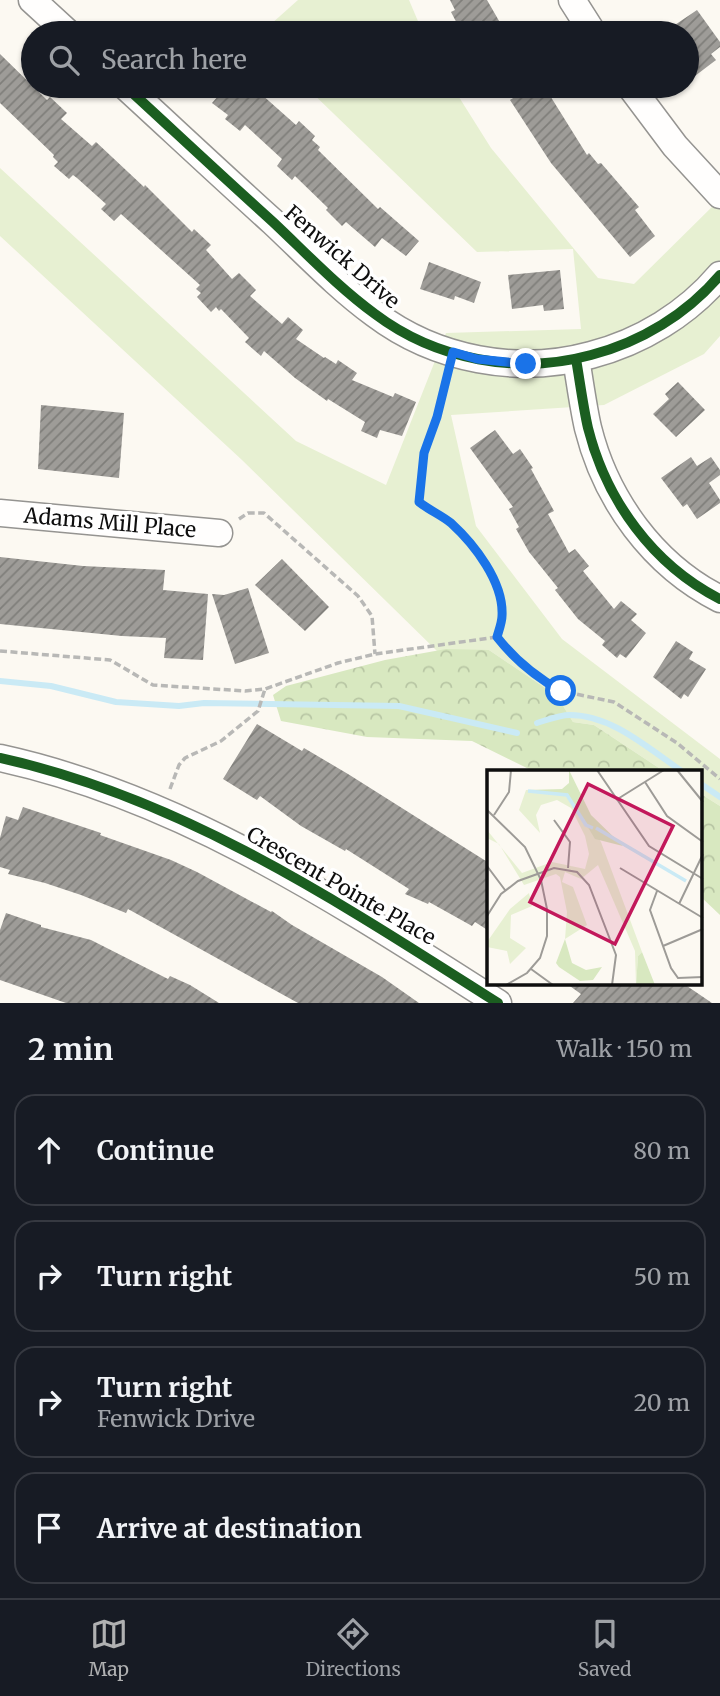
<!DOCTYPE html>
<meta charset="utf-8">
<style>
body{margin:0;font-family:Merriweather,serif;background:#242831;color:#f1f3f6}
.stop{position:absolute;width:21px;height:21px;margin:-16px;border:5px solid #1a73e8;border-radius:50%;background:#fff}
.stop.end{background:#1a73e8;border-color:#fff;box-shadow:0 2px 7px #0008}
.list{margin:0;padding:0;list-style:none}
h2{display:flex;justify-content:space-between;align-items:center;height:91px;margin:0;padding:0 28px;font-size:30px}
h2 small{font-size:23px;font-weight:400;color:#9ea1a6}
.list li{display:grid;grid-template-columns:46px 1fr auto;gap:21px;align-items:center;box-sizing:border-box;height:112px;margin:0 14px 14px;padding:0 14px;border:2px solid #363941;border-radius:21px}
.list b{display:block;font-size:26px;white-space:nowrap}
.list p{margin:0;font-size:23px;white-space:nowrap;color:#9ea1a6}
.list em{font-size:23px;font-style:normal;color:#9ea1a6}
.icon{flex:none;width:38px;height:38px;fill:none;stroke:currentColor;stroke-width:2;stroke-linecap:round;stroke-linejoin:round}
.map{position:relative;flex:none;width:720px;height:1003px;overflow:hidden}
.search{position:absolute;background:#171b24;box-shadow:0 2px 5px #0004;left:21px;right:21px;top:21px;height:77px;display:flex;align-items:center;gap:18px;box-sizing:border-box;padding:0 24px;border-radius:38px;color:#9ea1a6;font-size:26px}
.sheet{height:595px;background:#171b24}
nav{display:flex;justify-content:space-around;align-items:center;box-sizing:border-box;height:98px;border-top:2px solid #363941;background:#171b24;font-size:19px;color:#9ea1a6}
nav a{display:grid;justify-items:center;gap:4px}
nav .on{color:#b0b1b2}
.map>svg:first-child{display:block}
.grass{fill:#e7f0d2}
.forest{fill:url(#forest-crowns)}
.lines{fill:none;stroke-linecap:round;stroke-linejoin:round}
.stream{stroke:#caeaf5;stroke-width:6}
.building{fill:url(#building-hatch)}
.minor-casing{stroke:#959491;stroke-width:29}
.path{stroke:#b8b8b6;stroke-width:3.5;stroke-dasharray:7 3.5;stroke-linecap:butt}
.minor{stroke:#fffefd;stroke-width:26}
.cycleway-casing{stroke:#fff;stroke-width:15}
.cycleway{stroke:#1b5e20;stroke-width:10}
.route{stroke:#1a73e8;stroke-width:9}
.labels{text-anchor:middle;stroke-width:7;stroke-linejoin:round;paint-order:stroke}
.street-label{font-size:21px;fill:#0e0e0e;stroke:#fff}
.inset-river{fill:none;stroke:#caeaf5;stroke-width:3.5}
.inset-road{fill:none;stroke:#9d9b97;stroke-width:2}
.view{fill:#c2185b;fill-opacity:0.15;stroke:#c2185b;stroke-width:3.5}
.inset-edge{fill:none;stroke:#0e0e0e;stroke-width:3.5}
</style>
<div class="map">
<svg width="720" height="1003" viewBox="0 0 720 1003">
<defs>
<pattern id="forest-crowns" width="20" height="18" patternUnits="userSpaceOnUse" patternTransform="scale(1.75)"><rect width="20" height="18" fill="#d8e8c0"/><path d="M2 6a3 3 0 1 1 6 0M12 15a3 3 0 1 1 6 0" fill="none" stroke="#b8c6a4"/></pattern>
<pattern id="building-hatch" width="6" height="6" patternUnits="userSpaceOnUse" patternTransform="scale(1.75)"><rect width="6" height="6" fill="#9e9c98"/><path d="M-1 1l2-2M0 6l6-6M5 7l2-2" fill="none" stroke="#7f7e7a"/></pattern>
</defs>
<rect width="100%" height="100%" fill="#fcf9f2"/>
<g class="grass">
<path d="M298,0H409L423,33H261Z"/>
<path d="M305,86H452L491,148L598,278L634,284L720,199V336L704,354L604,405L451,415L476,526L562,639L720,759V806L701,794V772H665L594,725L573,722L557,696L489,650L437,651L242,460L0,236V168L296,441L386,485L446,333L581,329L573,249L477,252Z"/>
</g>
<g class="forest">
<path d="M446,649L489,650L557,696L573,722L594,725L665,772H535L472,741L367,737L281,721L273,695L286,686L385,660Z"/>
<path d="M701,794L720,806V915L701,897Z"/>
</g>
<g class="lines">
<g class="stream">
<path d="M0,681L51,686L116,702L179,706L204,703L399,706L517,733"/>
<path d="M537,723C547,720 559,715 570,715C612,715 649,749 683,772"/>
<path d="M701,784L720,797"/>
</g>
</g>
<g class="building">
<path d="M450,0H487L506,33H462L451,12L455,10Z"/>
<path d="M697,10L720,42V47L711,54L716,60L687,82V33H663Z"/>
<path d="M0,54L47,100L50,97L67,113L61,119L92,146L96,142L144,187L145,185L192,232L194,229L211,245L206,250L232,279L239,273L256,290L250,296L282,324L288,317L303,330L296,339L324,358L325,357L336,364L338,360L357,373L352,380L393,397L395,393L416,402L402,436L380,430L377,438L361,431L365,422L328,399L327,401L295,378L264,351L261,356L245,342L249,338L221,309L219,311L216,307L211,312L197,297L201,293L196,289L200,285L121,214L114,221L101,209L106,204L77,178L73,175L69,179L54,166L58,162L53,157L54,155L0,103Z"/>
<path d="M227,86H252L296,125L299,121L315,136L312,140L320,147L318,150L378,209L380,207L419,241L406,256L382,238L375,247L346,222L342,226L326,210L328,208L295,176L292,180L277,166L282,159L245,125L240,131L225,119L228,115L212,103Z"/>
<path d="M532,86H544L587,155L589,153L598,164L601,163L639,207L635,210L655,236L630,257L551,163L510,100Z"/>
<path d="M429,262L481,282L474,303L455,296L454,300L420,289Z"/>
<path d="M560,270L564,309L544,311L543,305L512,309L508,275Z"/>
<path d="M678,382L705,410L676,437L653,414L669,399L665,394Z"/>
<path d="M41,405L124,413L119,478L38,469Z"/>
<path d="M495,430L513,454L520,449L533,468L531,469L554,511L548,514L569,553L575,549L589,566L583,571L614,609L621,601L637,614L631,620L646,633L626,658L620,654L617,658L602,645L605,641L578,619L555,590L558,588L529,552L516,529L519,527L509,509L513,507L470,448Z"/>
<path d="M691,457L697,466L711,457L720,470V475L709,483L720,500V503L697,519L687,504L683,507L661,478Z"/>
<path d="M0,557L83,566L165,570L163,590L208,594L203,660L164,658L166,638L122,636L0,624Z"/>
<path d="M282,559L329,607L305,631L255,585Z"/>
<path d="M248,588L269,653L235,664L212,594L224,595Z"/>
<path d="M676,641L693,652L689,659L706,669L688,697L684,694L681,699L653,677Z"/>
<path d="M257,724L302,751L304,748L348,774L489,863V931L475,922L472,926L429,902L428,904L405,894L409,889L346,849L345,851L301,826L260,796L257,800L223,779Z"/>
<path d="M23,807L101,833L100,835L171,860L197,872L271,912L272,911L292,925L382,977L419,1003H298L128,909L126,913L81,895L45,883L8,874L10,870L0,867V838L6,816L18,820Z"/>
<path d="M6,913L41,925V927L91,940L168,979L170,976L190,985L219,1003H66L0,980V930Z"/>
<path d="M567,984H684L712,1003H573L581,994Z"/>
</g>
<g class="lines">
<g class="minor-casing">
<g id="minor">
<path d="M32,0L68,33"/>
<path d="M572,0L593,33"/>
<path d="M125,86C174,131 223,177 273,222C306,253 338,287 375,314C436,360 518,375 591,355C641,342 687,314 720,275"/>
<path d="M630,86L675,146L720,195"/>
<path d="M576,359C580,382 583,406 588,428C606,500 653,565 720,599"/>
<path d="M0,513L219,533"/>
<path d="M0,758C183,798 342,904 498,1003"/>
</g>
</g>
<g class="path">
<path d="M447,377L437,417L424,453L419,502C429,510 441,515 451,523C474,544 504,582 502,616C502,622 499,630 497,637L507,650L535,677L561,691L614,702L677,743L720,779"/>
<path d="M239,519L248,513H264L358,596L372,616L375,654"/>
<path d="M0,651L110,660L153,685L245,691L265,689L338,663L375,654L497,637"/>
<path d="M170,789L179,765L185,758L221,741L258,711L265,689"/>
</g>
<use href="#minor" class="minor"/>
<g class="cycleway-casing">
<g id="cycleway">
<path d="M125,86C174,131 223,177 273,222C306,253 338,287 375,314C436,360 518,375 591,355C641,342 687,314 720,275"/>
<path d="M576,359C580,382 583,406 588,428C606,500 653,565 720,599"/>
<path d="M0,758C183,798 342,904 498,1003"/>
</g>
</g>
<use href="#cycleway" class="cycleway"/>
</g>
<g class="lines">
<path class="route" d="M526,364L477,359L453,352L437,417L424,453L419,502C429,510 441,515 451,523C474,544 504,582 502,616C502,622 499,630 497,637C515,660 536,677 561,691"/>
</g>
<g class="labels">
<g class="street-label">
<text transform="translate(342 257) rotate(41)" y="7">Fenwick Drive</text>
<text transform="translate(110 523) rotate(5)" y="7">Adams Mill Place</text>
<text transform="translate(341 886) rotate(30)" y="7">Crescent Pointe Place</text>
</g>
</g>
<g transform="translate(487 770)">
<rect width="215" height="215" fill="#fcf9f2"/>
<path d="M39,20L81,24L114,72L155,182L151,186L149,215L148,181L111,95L94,109L78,102L75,112L86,117L100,155L78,169L80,142L73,107L69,104L37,115L12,74L0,68V60L35,103L65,92L98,99L102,84L98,66L84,38L70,30L54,35L49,45L53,63L32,40ZM42,123L45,136L24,145L23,168L39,178L23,194L20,181L0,177V172L23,139Z" fill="#e7f0d2"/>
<path d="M82,0L104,45L136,76L108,69L81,24L39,20L75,19L82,13ZM78,169L85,193L99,200L115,197L106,210L93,211L72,197L69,193ZM155,182L168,215H149L151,186Z" fill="#d8e8c0"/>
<path class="inset-river" d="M41,21L80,25L99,55L106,58M109,58L199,111"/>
<path class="inset-road" d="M110,0L162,76L216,109M190,0L216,32M158,12L180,46L216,72M129,30L177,0M0,40L38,77L54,110L60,139V166L53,188L40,203L19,215M7,45L22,22L24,0M67,50L83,72L81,98M0,96L18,120M133,98L216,148M170,121L163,140L184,198L191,208L216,207M192,134L216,84M0,146L14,124L31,111L67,98L90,102L102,115L129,185L125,215M176,176L216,159M44,199L66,215"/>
<path class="view" d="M101,14L186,56L128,174L43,132Z"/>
<rect width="215" height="215" class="inset-edge"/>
</g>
</svg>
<div class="stop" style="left:561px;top:691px"></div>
<div class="stop end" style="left:526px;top:364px"></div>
<div class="search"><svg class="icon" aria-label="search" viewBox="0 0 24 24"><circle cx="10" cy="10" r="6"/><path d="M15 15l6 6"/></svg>Search here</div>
</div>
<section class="sheet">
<h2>2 min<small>Walk · 150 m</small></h2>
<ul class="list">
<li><svg class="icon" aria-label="ahead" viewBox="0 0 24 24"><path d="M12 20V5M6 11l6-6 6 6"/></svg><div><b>Continue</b></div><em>80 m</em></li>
<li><svg class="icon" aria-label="right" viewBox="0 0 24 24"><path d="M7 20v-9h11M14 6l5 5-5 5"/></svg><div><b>Turn right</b></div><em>50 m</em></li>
<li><svg class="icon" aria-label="right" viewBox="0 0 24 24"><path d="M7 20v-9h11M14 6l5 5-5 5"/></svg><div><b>Turn right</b><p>Fenwick Drive</p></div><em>20 m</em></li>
<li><svg class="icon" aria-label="arrive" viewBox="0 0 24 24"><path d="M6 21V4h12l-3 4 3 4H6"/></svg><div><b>Arrive at destination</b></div></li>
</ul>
</section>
<nav>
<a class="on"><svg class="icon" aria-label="map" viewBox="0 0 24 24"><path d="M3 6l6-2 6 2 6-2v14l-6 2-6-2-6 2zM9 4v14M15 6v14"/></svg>Map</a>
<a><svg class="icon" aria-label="directions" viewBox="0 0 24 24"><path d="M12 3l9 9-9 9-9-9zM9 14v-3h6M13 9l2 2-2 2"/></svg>Directions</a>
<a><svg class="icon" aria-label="saved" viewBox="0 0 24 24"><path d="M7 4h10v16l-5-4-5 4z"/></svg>Saved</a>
</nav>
